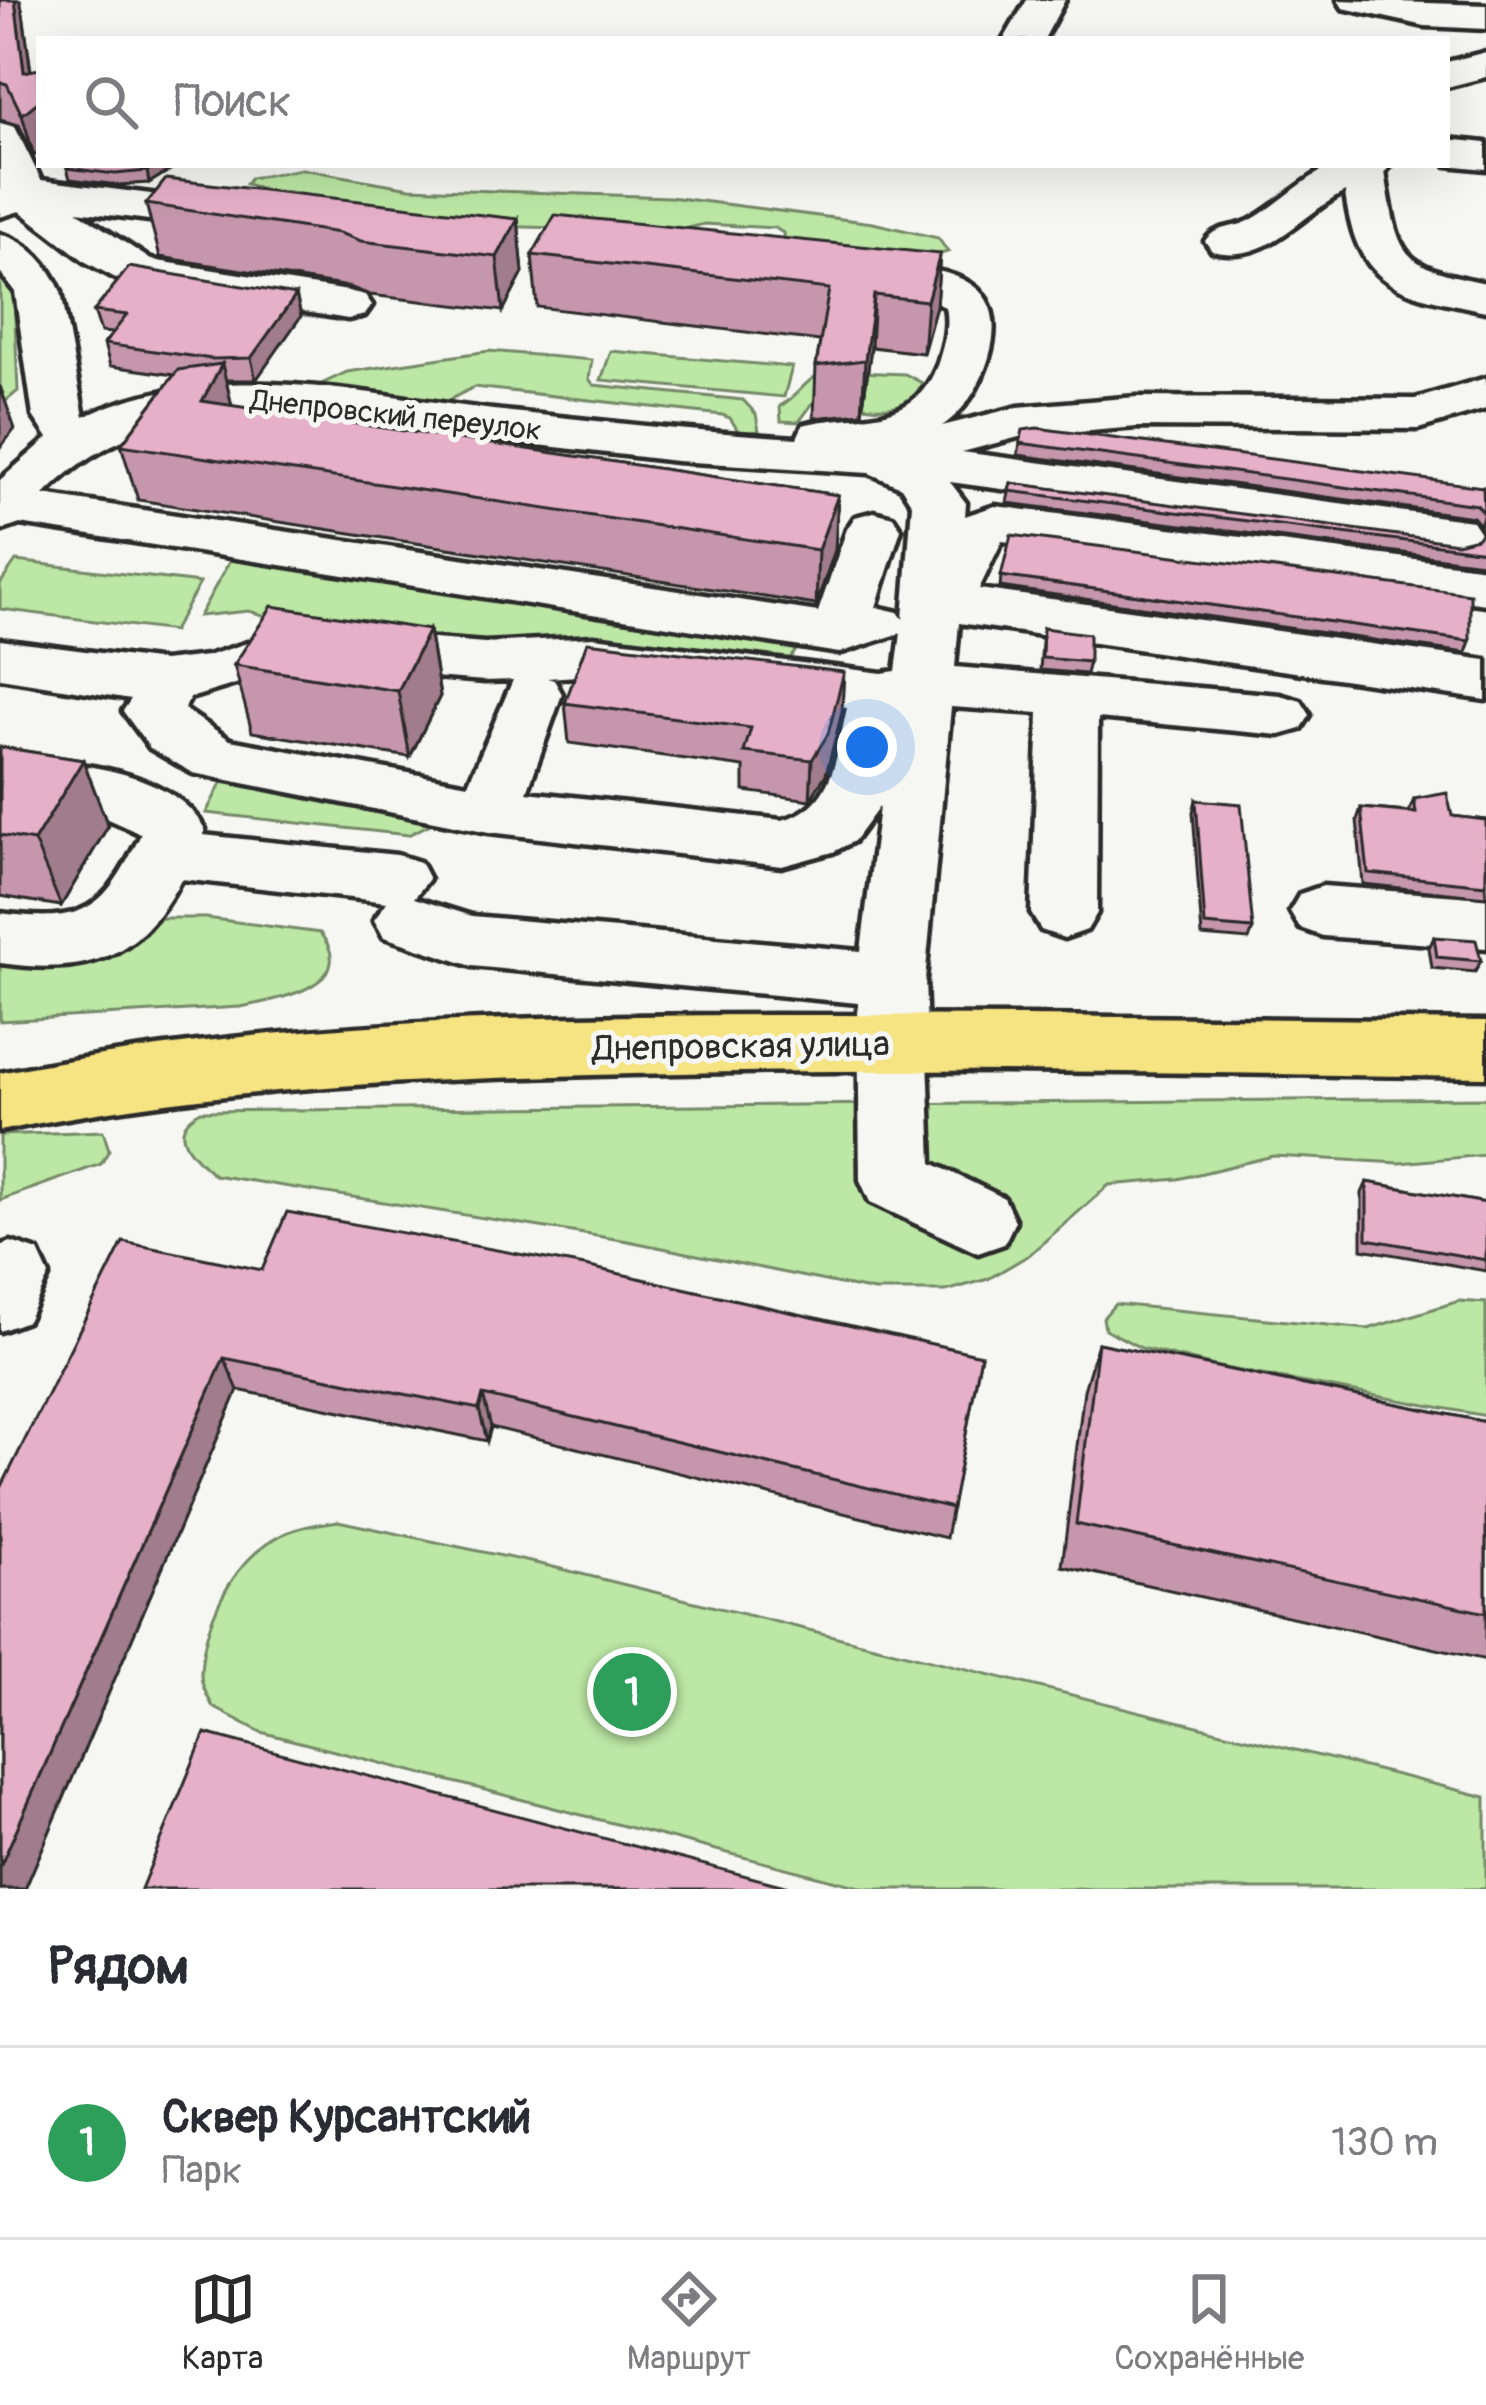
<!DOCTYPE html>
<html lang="ru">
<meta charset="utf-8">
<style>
body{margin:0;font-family:Pangolin,sans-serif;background:#f7f7f7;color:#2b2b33}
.you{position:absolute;left:867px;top:747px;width:42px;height:42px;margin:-30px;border:9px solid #fff;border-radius:50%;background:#1a73e8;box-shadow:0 0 0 18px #1a73e833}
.badge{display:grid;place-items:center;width:78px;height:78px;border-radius:50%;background:#2b2b2b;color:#fff;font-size:39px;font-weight:700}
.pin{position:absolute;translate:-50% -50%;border:6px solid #fff;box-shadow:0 3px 12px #0006}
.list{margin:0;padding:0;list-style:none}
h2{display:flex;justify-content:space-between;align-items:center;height:156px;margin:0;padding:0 48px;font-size:51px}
h2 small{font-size:39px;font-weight:400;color:#7c7c81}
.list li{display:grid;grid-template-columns:78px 1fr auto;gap:36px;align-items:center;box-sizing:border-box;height:192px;padding:0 48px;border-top:3px solid #e1e1e2}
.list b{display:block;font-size:45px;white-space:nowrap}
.list p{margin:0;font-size:39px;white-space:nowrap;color:#7c7c81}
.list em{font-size:39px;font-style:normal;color:#7c7c81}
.icon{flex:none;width:66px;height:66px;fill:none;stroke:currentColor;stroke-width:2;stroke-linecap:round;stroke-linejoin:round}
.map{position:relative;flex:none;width:1486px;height:1889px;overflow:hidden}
.search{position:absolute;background:#fff;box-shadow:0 12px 48px #0002;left:36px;right:36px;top:36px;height:132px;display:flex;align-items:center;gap:30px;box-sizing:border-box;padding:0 42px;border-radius:0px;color:#7c7c81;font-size:45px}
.sheet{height:348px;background:#fff}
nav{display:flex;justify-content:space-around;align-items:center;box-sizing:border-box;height:168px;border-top:3px solid #e1e1e2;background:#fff;font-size:33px;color:#7c7c81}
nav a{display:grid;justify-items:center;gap:6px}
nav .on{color:#2b2b2b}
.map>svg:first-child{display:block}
.green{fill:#bce7a4;stroke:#748968;stroke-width:3}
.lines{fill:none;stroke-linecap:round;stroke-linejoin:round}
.minor-casing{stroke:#2b2b2b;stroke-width:9}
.major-casing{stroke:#2b2b2b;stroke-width:9}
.minor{fill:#f6f6f2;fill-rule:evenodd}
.major{fill:#f6e381;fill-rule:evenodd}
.wall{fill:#c697ac;stroke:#2b2b2b;stroke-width:3}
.shaded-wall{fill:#a17b8c;stroke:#2b2b2b;stroke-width:3}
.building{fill:#e6b0c8;stroke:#2b2b2b;stroke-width:3}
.labels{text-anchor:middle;stroke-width:10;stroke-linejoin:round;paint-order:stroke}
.far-street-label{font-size:30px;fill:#2b2b2b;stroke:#f6f6f2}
.street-label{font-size:36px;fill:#2b2b2b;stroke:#f6f6f2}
</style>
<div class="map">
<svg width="1486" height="1889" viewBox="0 0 1486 1889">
<rect width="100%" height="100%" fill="#f6f6f2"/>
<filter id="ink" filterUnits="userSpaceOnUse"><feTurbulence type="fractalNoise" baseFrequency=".00833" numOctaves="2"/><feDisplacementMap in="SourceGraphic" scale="24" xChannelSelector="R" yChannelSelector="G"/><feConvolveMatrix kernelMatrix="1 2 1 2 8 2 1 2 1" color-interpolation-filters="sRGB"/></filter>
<g filter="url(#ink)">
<g class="green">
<path d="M302,169L410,188L670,197L873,223L938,238L948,252L923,259L784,240L783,233L775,228L704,224L677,231L481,226L279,194L246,184L250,178Z"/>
<path d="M0,277L8,281L14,297L18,391L0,406Z"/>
<path d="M489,351L592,360L589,379L594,385L743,400L756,414L759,431L740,434L730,418L722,415L474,387L438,406L311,389L347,372Z"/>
<path d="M611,351L792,367L784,397L601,380Z"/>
<path d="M831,371L905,374L922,383C903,426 852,399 815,400L799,422L781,421L780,406C801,395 806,375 831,371Z"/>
<path d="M233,555L797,649L780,671L572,639L448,642L283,621L249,611L199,616Z"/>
<path d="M16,561L200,583L173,631L0,609V584Z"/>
<path d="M226,774L453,813L408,835L206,813Z"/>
<path d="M163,918H206L320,933C363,986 272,1001 240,1007L0,1021V955Z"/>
<path d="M1486,1098V1155L1400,1163L1273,1156L1178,1179L1109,1185L1029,1255L988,1279L946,1291H874L628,1241L214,1175C193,1156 163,1131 201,1111Z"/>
<path d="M103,1131L109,1150L101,1164L0,1200V1135Z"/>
<path d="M1459,1301L1486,1303V1416L1219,1367L1141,1348L1105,1329L1103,1318L1115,1304L1368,1329Z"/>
<path d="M338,1521L549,1566L1486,1797V1889H867L261,1732L213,1707C208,1697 200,1684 201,1672C204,1622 231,1564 276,1538C295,1527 317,1524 338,1521Z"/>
</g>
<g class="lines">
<g class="minor-casing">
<g id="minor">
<path d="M1027,0H1065L1044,39H1004Z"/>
<path d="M1338,0L1486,5V29L1425,26L1343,8Z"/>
<path d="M1486,52V77L1447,87V62Z"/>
<path d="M0,123L15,127L41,180L237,205L253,209L259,218L253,227L237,231L77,211L151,260L348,291L365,295L372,305L365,315L348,319L123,282L86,262L20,211L0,217Z"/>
<path d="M1447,139L1486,143V169L1447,165Z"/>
<path d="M1333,165H1391L1385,172C1399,259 1399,265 1486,283V311C1400,293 1357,290 1345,192C1300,214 1269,265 1212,251L1205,241C1216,225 1233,229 1249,221C1279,205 1301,180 1333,165Z"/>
<path d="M0,234C29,241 50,266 61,292L84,417C211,356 361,394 493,410C595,421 695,432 797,438L803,425C858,411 914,430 938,363C944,344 949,326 945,307L923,297L831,286L824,276L831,266L847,262C912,268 1017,260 989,357C981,384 966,410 942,426L1018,407L1137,397L1415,399L1486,378V409L1418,429L1137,427L1019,437L962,452L1472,521L1480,533L1472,545L1453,550L950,482L966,503L965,516L995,506L1486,568V604L1002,541L979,589L1486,660V700L959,623L955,667L1280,695L1301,701L1310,715L1301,729L1280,735L1098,718L1097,913L1087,930L1064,938L1041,930L1031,913L1039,713L951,707L925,980L932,1163L1004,1198L1015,1221L1004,1244L978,1253L870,1202L860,1180L858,1003L472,966L384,937L374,920L387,902L181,879C139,960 87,975 0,963V913C85,924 104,911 141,834L94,813L0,799V755C66,764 169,765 205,829L203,835L397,855L420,862L429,879L414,898L472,916L861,951L879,807L854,841L833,852L782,866L489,832L193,773L150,748L123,711L131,699L0,678V640L163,661L207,656L294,628L485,643L594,637L882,673L896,671L901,633L839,653L20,524L0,531V480L48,438L33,416L15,292L0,272ZM263,413L676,461L869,473L901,487L912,504L903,619L898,612L876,607L901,529L893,517L874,512L855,517L847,529L818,612L44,495C107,432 176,416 263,413ZM294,666L485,681L513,680L468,784L230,740L184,709L190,698ZM594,675L847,708C836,753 836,807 782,820L527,792L562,694L554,680L547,678Z"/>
<path d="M1323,886L1486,898V948L1323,936L1300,928L1290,911L1300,894Z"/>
<path d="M11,1242L38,1251L49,1275L27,1321L0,1331V1246Z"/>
</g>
</g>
<g class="major-casing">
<path id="major" d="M1027,1016L1486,1021V1077C1201,1073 917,1067 632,1074C420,1079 209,1087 0,1131V1073C336,1006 686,1015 1027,1016Z"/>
</g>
<use href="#minor" class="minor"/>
<use href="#major" class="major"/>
</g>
<g class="wall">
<path d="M0,0H20L23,13L31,71L34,156L19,125L0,120Z"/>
<path d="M178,165L149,183L118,185L70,179L67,168Z"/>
<path d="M146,204L518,219L523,273L503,311L370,295L349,287L160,257Z"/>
<path d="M940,254L936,306L923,353L871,347L862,413L814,418L816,366L820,341L537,307L532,255Z"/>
<path d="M296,295L301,316L256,380H226L232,406L838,495L835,550L816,605L138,500L121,445L174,375L110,366L104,344L113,333L101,332L94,311Z"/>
<path d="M1020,443L1483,487L1484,513L1480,525L1473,517L1018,455Z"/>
<path d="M1011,483L1486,551L1482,563L1007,503Z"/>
<path d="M1001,576L1470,641L1466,653L1000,587Z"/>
<path d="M1043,628L1089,662L1086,674L1040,670Z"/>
<path d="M429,630L440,696L410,757L252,732L234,665Z"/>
<path d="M565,703L842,712L826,774L810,800L744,791V767L569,743Z"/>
<path d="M0,747L83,760L108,826L61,906L0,896Z"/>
<path d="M1414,799L1452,816L1486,820V897L1363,884L1357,820L1361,808L1409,812Z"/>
<path d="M1196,800L1253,929L1249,940L1202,936L1193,812Z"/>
<path d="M1434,937L1481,961L1475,972L1432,968L1429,948Z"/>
<path d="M1367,1182L1486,1203V1271L1362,1249V1193Z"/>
<path d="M262,1270L981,1355L946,1538L491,1427L487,1441L238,1390L25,1889H0V1490Z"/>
<path d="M1098,1343L1486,1422V1660L1062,1566L1084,1390Z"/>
</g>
<g class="shaded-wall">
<path d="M15,0H20L23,13L35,104L39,101V152L34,156L22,115L24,72Z"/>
<path d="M157,165H178L149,183L147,171Z"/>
<path d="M518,219L523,273L503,311L497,257Z"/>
<path d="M940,254L936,306L923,353L927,301Z"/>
<path d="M296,295L301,316L256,380L251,358Z"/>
<path d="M874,295L871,347L862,413L865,360Z"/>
<path d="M222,364L235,419L202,401Z"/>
<path d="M0,386L15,429L0,448Z"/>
<path d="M838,495L835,550L816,605L818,550Z"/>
<path d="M429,630L440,696L410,757L398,691Z"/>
<path d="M844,672L842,712L826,774L810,800L812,760Z"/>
<path d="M83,760L108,826L61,906L34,841Z"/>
<path d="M224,1358L238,1390L25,1889H0V1867Z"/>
<path d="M483,1395L491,1427L487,1441L479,1409Z"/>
</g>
<g class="building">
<path d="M0,0H15L24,72L39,69V101L22,115L7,84L0,82Z"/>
<path d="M67,165H157L147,171L115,174L67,168Z"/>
<path d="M166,179L518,219L497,257L361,241L339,233L146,204Z"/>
<path d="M555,215L940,254L927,301L874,295L865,360L816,366L829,289L532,255Z"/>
<path d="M129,267L296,295L251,358L212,359L104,344L127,315L94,311Z"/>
<path d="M222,364L202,401L838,495L818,550L121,445L178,370Z"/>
<path d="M1037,428L1483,487L1484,513L1477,505L1020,443L1023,430Z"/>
<path d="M1011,483L1457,543L1477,538L1485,528L1486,551L1009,491Z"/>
<path d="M1011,535L1470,594V641L1001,576Z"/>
<path d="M272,606L429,630L398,691L234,665Z"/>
<path d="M1043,628L1089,634V662L1042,658Z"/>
<path d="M587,642L844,672L828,734L812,760L744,752L751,728L565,703Z"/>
<path d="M0,747L83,760L34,841L0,835Z"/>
<path d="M1447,793L1452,816L1486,820V885L1368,873L1361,808L1416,813L1414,799Z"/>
<path d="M1196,800L1241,804L1253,929L1205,925Z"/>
<path d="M1434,937L1476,940L1481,961L1437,957Z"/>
<path d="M1367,1182L1486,1203V1260L1367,1239Z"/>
<path d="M287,1212L585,1266L981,1355L952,1508L483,1395L479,1409L224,1358L0,1867V1490L123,1242L262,1270Z"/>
<path d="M1098,1343L1486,1422V1613L1076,1524Z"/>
<path d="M205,1733L796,1889H141Z"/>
</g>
</g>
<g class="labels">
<g class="far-street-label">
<text transform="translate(396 415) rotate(6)" y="10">Днепровский переулок</text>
</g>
<g class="street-label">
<text transform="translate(741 1045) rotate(-1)" y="13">Днепровская улица</text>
</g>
</g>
</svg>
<div class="you"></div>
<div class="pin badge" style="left:632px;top:1692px;background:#2e9e5b">1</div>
<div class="search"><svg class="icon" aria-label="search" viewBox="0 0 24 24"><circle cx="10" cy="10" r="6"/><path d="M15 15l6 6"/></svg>Поиск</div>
</div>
<section class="sheet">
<h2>Рядом<small></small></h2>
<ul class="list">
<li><span class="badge" style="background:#2e9e5b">1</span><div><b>Сквер Курсантский</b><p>Парк</p></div><em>130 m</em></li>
</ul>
</section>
<nav>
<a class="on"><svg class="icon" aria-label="map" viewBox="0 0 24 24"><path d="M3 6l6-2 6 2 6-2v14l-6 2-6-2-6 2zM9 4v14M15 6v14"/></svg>Карта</a>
<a><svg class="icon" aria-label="directions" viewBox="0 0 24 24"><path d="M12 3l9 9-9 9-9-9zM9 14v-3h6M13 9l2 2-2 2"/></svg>Маршрут</a>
<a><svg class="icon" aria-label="saved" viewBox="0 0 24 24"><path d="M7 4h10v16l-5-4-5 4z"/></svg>Сохранённые</a>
</nav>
